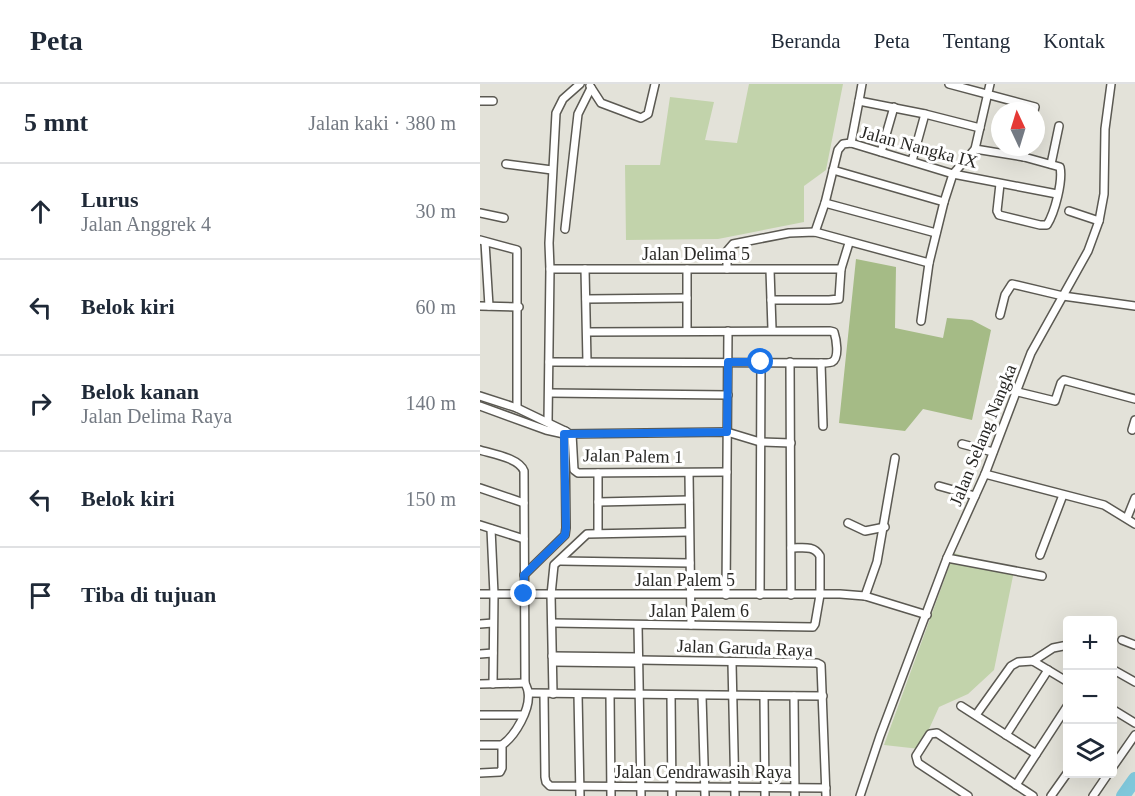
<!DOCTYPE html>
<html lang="id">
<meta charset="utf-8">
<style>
body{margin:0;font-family:"Times New Roman",serif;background:#f6f6f7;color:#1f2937}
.controls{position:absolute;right:18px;bottom:18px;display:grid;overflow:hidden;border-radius:6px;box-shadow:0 6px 24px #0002}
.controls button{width:54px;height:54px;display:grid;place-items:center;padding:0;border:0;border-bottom:2px solid #e0e1e3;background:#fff;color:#1f2937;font:30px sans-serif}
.compass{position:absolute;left:511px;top:18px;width:54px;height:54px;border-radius:50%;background:#fff;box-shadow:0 6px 24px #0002;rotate:356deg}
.stop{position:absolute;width:18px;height:18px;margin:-14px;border:4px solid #1a73e8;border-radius:50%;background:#fff}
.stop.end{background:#1a73e8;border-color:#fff;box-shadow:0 2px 6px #0008}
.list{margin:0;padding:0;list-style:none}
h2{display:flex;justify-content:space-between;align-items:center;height:78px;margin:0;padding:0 24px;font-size:26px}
h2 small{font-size:20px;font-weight:400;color:#747a83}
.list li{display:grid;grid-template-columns:39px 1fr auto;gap:18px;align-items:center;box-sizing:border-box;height:96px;padding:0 24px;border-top:2px solid #e0e1e3}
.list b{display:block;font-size:22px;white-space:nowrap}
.list p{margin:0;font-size:20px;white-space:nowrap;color:#747a83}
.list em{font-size:20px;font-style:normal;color:#747a83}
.icon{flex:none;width:33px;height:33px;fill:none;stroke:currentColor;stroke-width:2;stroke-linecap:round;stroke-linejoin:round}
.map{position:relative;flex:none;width:655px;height:712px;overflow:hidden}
header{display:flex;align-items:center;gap:36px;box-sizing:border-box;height:84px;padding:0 30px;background:#fff;border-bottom:2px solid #e0e1e3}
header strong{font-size:28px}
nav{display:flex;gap:33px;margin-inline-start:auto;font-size:21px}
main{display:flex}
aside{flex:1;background:#fff}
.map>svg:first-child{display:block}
.green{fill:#c2d3ab}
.forest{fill:#a5bb86}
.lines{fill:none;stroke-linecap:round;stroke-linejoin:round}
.river{stroke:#80c8db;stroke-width:14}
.street-casing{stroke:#5b5952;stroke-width:10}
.street{stroke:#fff;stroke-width:7}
.route{stroke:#1a73e8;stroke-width:8}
.labels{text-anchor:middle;stroke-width:6;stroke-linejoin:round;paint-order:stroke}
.street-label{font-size:18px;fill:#282724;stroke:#fff}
</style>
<header>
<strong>Peta</strong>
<nav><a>Beranda</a><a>Peta</a><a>Tentang</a><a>Kontak</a></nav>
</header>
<main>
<aside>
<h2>5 mnt<small>Jalan kaki · 380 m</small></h2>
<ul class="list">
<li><svg class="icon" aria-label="ahead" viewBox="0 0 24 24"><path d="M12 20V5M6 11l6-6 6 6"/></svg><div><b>Lurus</b><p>Jalan Anggrek 4</p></div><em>30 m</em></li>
<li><svg class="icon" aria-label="left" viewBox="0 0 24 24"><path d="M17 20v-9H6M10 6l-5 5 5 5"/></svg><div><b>Belok kiri</b></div><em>60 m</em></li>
<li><svg class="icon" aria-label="right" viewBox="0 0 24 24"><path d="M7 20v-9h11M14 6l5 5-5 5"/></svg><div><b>Belok kanan</b><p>Jalan Delima Raya</p></div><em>140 m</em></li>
<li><svg class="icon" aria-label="left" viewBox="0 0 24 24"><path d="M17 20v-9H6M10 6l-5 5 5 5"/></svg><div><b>Belok kiri</b></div><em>150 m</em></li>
<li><svg class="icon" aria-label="arrive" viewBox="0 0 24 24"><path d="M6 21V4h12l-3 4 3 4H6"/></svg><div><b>Tiba di tujuan</b></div></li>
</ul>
</aside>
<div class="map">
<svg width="655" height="712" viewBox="0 0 655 712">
<rect width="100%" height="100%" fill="#e3e2d9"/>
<g class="green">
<path d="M269,0H363L346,86L324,102V138L238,155L146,156L145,81H180L190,13L234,18L225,56L257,59Z"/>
<path d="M474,469L534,487L514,586L488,610L459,623L440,665L404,661Z"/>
</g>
<path class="forest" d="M376,175L416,183L415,244L463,254L467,234L492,236L511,246L492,336L443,325L425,347L359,339Z"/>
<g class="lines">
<path class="river" d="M643,712L655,695"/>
<g class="street-casing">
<g id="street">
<path d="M469,0L555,23L554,27"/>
<path d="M110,2L121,19L161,34L168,30L175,0"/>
<path d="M0,17H13"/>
<path d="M379,17L382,0"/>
<path d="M371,59L379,17L445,30L500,44"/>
<path d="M495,65L544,73L580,83C583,97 575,128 567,141H560L519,131L517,127L520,100"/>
<path d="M401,68L414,23"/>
<path d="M544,73L546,63"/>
<path d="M432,77L445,30"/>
<path d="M26,80L72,86"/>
<path d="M571,80L579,42"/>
<path d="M353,86L464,118"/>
<path d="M345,119L456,149"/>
<path d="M589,127L619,137"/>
<path d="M0,129L24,134"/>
<path d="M85,145L98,30L111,4"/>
<path d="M335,148L345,119L358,66L363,60L371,59L473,90L577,110"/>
<path d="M0,156L37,166V324"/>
<path d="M5,158L9,222"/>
<path d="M70,185H361"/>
<path d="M105,185L107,278"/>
<path d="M207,185V246"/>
<path d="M247,185V167L253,160L309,149L335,148L449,179"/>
<path d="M290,186L292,245"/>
<path d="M106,215L207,214"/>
<path d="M291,216H349L359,215L361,185L369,159"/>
<path d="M0,222L39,223"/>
<path d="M520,231L525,211L532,200L583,212L655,222"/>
<path d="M441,237L449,179L464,118L473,90L495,65L510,0"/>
<path d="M69,278L341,279C343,279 351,279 352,278C360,274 356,254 354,248L350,247L107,248"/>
<path d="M310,278L311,511"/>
<path d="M341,279L343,342"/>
<path d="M538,308L575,317L581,299L584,296L655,315"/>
<path d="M69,309L248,311"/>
<path d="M0,312L37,324L87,348"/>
<path d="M0,322L66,346L84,350L247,348L280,358L311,359"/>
<path d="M68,337L70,185L69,159L76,29L83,15L100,0"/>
<path d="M652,346L655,336"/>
<path d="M92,350L94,386L98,389L247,388"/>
<path d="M482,360L513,368"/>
<path d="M0,366C13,370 39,374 44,387L45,599C46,602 48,605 48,608C51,625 35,652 22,661V684L20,688L0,689"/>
<path d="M118,389V449"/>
<path d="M209,389L211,541"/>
<path d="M505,390L624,421L655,440"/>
<path d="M459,402L495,412"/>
<path d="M0,404L44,419"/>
<path d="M118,418L209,416"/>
<path d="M647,434L655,414"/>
<path d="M368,439L385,447L405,443"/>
<path d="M0,441L44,455"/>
<path d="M11,445L14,510L13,600"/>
<path d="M560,471L583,411"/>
<path d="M467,474L562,492"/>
<path d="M80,477L210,479"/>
<path d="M44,491L85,451L86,444L85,347"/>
<path d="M0,510H360L385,512L447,531"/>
<path d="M246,511L248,247"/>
<path d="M280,511L281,278"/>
<path d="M385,512L397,478L415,374"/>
<path d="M72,539L333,543L335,540L340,511V472C334,461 323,464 311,464"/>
<path d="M0,540L13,539"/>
<path d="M158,541L161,712"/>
<path d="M642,556L655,561"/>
<path d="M0,570L13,569"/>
<path d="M72,572L158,573"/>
<path d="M158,576L337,579L341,581L346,712"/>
<path d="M553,577L588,598"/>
<path d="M553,577L573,564L588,561"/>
<path d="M73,578L158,579"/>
<path d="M252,579L255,712"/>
<path d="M632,585L655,598"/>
<path d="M0,600L45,599"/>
<path d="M49,609L343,612"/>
<path d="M64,610L65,693L66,698L70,702L346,704"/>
<path d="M73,610L71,511L74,481L107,450L209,448"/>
<path d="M98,610L100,712"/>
<path d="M130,611L131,712"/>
<path d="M191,611L192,712"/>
<path d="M222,612L225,712"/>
<path d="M284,612L285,712"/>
<path d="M314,612L315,712"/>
<path d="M481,622L556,670"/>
<path d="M632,625L655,639"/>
<path d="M0,631H43"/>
<path d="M496,631L531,582L538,578L553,577"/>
<path d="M526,651L568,586"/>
<path d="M0,661H22"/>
<path d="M632,684L655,651"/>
<path d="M536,701L588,621"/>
<path d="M380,712L400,652L467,474L505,390L551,269L608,167L619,137L624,110L625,45L631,0"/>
<path d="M488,712L438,679L436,672L450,650L457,649L553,712"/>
<path d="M571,712L588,688"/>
<path d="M613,712L628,690"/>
</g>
</g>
<use href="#street" class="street"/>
</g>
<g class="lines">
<path class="route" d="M44,510V491L85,451L86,444L84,350L247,348L248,278H281"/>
</g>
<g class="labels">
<g class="street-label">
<text transform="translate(439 63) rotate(15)" y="6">Jalan Nangka IX</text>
<text x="216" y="176">Jalan Delima 5</text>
<text transform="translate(503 351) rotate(-68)" y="6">Jalan Selang Nangka</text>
<text transform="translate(153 372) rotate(1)" y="6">Jalan Palem 1</text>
<text x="205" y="502">Jalan Palem 5</text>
<text x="219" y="533">Jalan Palem 6</text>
<text transform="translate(265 564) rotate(2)" y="6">Jalan Garuda Raya</text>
<text x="223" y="694">Jalan Cendrawasih Raya</text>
</g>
</g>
</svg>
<div class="controls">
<button>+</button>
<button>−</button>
<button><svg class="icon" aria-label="layers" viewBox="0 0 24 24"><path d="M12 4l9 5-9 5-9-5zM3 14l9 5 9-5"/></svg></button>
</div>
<svg class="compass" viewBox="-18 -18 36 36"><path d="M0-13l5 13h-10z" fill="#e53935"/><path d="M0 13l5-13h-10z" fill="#747a83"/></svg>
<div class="stop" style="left:281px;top:278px"></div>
<div class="stop end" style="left:44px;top:510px"></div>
</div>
</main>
